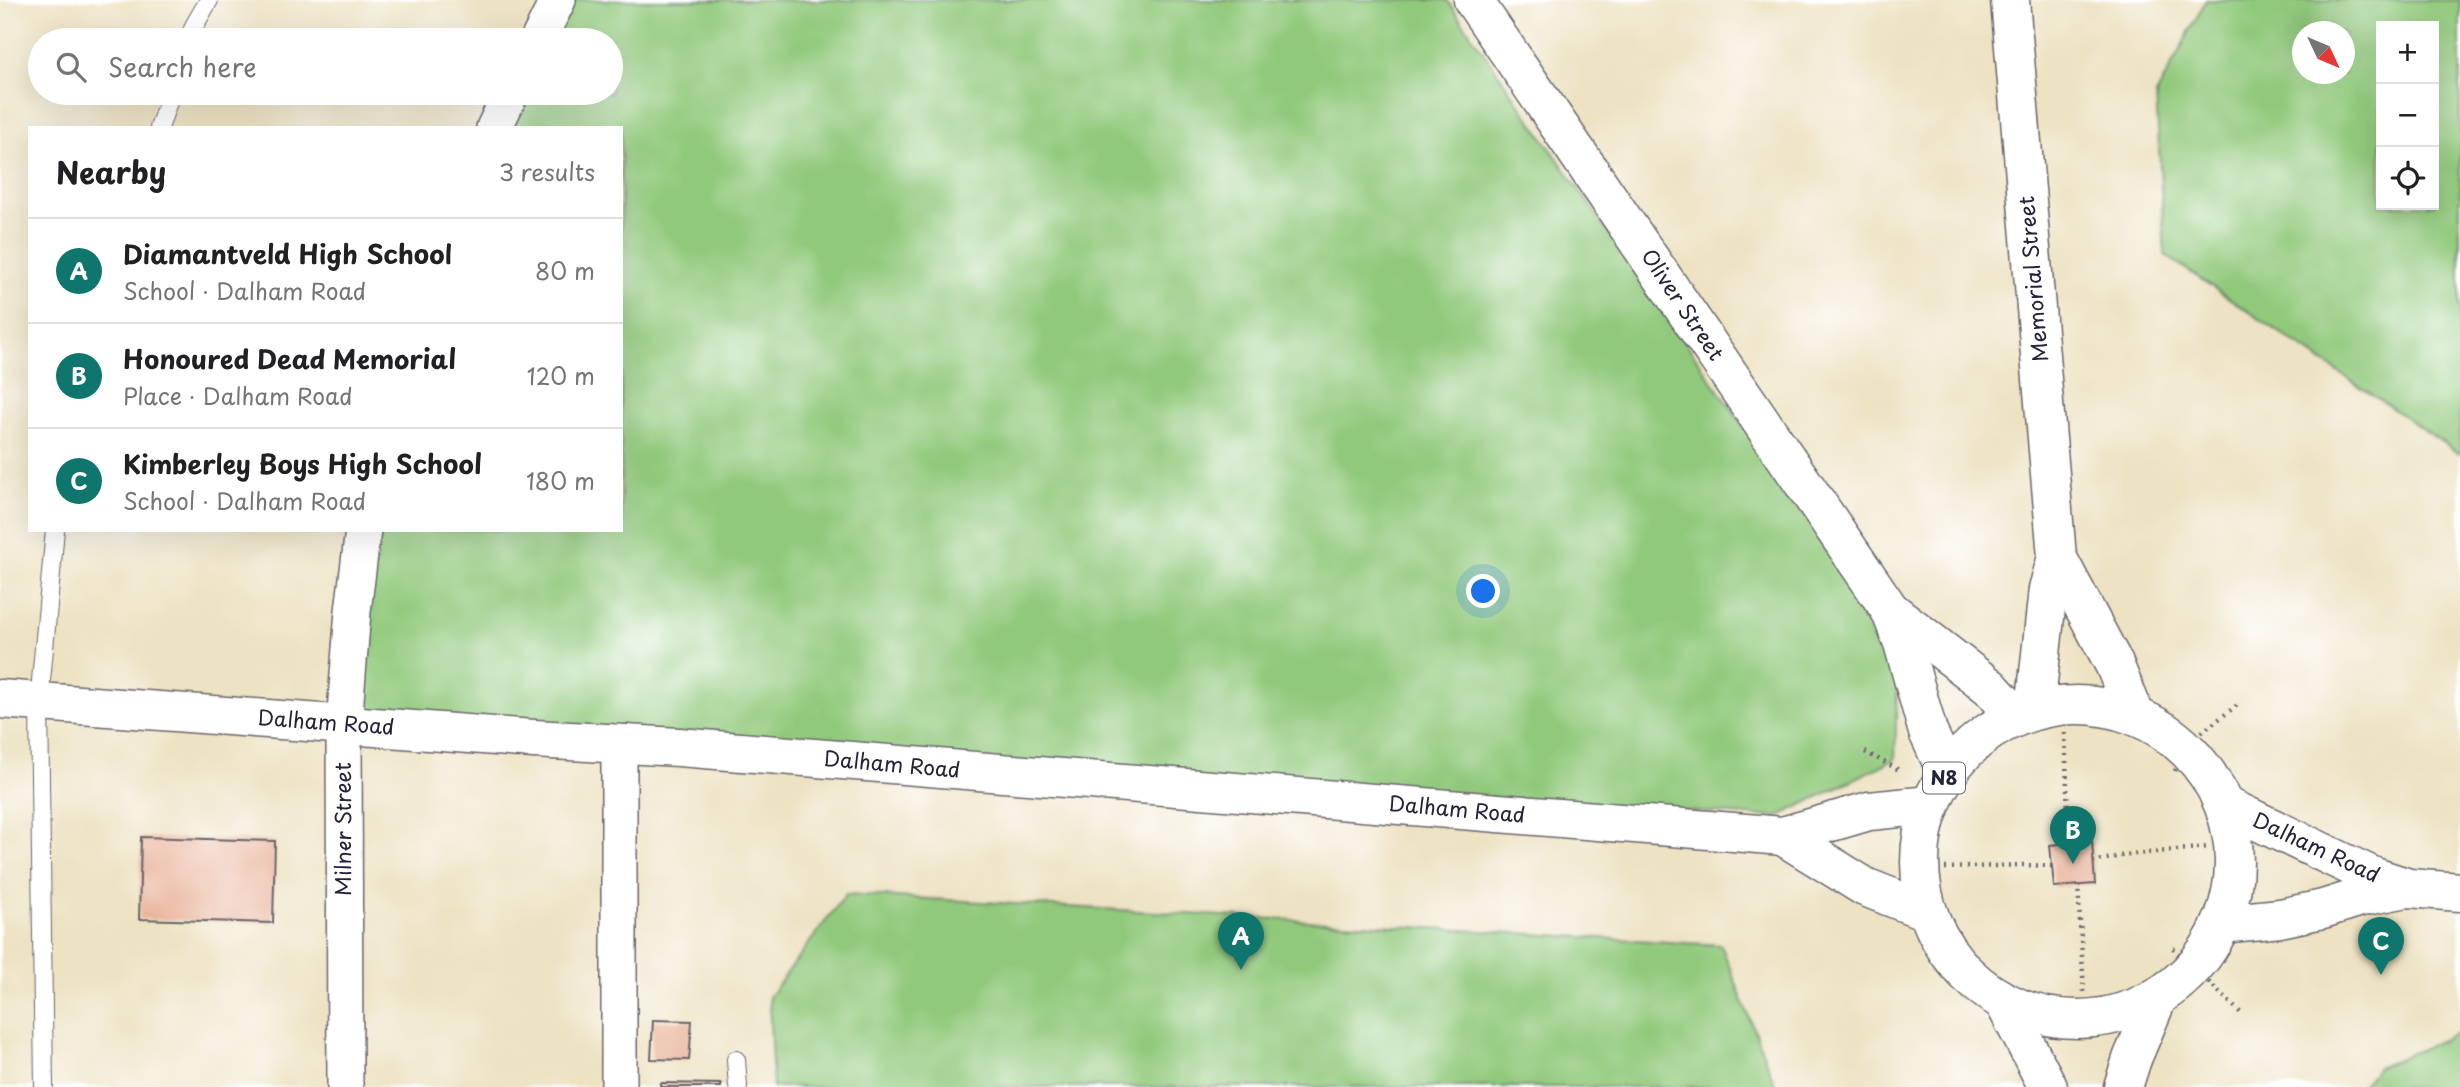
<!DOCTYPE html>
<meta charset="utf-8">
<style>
body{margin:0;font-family:"Playpen Sans",sans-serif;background:#f6f6f6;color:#202124}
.controls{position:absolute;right:21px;top:21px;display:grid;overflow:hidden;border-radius:0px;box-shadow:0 7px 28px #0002}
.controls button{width:63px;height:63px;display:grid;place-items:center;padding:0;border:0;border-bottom:2px solid #e0e0e0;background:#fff;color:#202124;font:35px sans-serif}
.compass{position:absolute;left:2292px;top:21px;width:63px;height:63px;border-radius:50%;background:#fff;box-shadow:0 7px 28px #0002;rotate:134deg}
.you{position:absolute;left:1484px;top:592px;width:24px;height:24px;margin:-18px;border:5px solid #fff;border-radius:50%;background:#1a73e8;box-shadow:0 0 0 10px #1a73e833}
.badge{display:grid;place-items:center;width:46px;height:46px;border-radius:50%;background:#0f766e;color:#fff;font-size:23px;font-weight:700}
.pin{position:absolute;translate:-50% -58px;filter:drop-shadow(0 2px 4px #0008)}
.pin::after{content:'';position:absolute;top:37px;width:24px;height:21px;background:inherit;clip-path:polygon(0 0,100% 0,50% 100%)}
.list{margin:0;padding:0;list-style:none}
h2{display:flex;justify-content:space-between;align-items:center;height:91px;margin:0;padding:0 28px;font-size:30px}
h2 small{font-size:23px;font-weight:400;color:#757577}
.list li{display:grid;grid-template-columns:46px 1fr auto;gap:21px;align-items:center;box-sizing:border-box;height:105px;padding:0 28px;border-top:2px solid #e0e0e0}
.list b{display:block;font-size:26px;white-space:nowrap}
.list p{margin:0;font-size:23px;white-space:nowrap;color:#757577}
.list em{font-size:23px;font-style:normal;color:#757577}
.icon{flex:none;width:38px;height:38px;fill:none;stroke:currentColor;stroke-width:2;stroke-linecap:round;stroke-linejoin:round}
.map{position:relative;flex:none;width:2460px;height:1087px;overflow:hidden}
.search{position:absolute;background:#fff;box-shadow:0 7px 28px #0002;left:28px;top:28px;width:595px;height:77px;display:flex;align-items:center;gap:18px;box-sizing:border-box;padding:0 24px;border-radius:38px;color:#757577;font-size:26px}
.panel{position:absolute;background:#fff;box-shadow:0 7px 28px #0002;left:28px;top:126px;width:595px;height:406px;border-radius:0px}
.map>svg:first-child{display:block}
.green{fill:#91c97c;stroke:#5a765c;stroke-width:2;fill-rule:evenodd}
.building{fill:#e9b299}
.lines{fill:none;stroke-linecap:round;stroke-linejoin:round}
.lane-casing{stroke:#69656a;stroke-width:20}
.street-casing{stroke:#69656a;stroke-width:38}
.secondary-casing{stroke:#69656a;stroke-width:41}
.highway-casing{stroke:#69656a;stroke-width:41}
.path{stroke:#69656a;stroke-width:4.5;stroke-dasharray:2 5;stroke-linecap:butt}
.lane{stroke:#fff;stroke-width:18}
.street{stroke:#fff;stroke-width:35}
.secondary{stroke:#fff;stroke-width:38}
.highway{stroke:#fff;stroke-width:38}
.labels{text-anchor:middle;stroke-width:5;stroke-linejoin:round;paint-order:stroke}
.shield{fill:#fff;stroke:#646476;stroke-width:2}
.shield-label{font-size:19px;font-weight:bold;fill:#22223b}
.street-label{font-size:21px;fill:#22223b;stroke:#fff}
</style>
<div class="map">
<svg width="2460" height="1087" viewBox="0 0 2460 1087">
<rect width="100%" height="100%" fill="#fff"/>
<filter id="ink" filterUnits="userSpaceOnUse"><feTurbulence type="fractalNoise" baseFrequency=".0143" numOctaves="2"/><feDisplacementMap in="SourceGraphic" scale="14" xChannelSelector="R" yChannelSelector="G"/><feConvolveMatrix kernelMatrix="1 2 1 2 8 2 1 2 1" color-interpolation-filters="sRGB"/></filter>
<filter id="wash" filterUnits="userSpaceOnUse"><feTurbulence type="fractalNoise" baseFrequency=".00686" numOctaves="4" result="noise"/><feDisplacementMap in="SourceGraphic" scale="28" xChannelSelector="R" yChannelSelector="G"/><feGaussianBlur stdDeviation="1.57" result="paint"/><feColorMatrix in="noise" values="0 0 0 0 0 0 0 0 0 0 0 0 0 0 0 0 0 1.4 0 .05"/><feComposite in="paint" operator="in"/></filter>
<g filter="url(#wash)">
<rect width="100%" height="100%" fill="#ede2c2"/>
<g class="green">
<path d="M556,0H1447L1898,648L1895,759L1777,817L346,722L362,530H621V128H489L505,93H611V40H533Z"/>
<path d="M2206,0H2460V454L2165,255L2156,95ZM2381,26H2434V205H2381ZM2302,32H2344V74H2302Z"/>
<path d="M846,894L1721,945L1776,1087H773L769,997Z"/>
<path d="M2460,1032V1087H2361L2377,1068Z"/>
</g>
<g id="blocks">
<g class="building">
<path d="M141,837L275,841L273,923L139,919Z"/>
<path d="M2092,841L2095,884L2054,887L2050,845Z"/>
<path d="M653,1020L692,1021L689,1060L651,1059Z"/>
<path d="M661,1083L721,1084V1087H661Z"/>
</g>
</g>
</g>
<g filter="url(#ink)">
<use href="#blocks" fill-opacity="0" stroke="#69656a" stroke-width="2"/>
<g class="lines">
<g class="lane-casing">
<g id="lane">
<path d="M189,40L194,26L209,0"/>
<path d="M159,128L171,93"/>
<path d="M736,1060L738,1087"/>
<path d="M44,1087L39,702L55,530"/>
</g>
</g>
<g class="street-casing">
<g id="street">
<path d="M538,40L558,0"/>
<path d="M494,128L511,93"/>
<path d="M619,743V1087"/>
<path d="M345,1087L344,725L353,611L363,530"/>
</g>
</g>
<g class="secondary-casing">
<g id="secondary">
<path d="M2010,0L2057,557L2048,589L2035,710"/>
<path d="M2057,557L2114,664L2135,715"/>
<path d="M0,699L534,739L679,747L1783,836L1869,811L1930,805"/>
<path d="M1783,836L1865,887L1926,911"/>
<path d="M2004,1002L2048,1087"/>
<path d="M2123,1087L2132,1059L2158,997"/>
</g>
</g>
<g class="highway-casing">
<g id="highway">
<path d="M1473,0L1890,610L1903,643L1928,732L1947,773"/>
<path d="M1890,610L1990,687L2017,717"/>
<circle cx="2077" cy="862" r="157"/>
<path d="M2224,805L2372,876L2409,888L2460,892"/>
<path d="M2221,924L2280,918L2323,909L2361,897L2407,888"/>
</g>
</g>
<g class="path">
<path d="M2065,733L2068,815L2072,844"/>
<path d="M1865,752L1899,770"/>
<path d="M2175,771L2184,746L2240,703"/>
<path d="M2093,862L2125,855L2208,847"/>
<path d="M1945,868L2023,865L2052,866"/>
<path d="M2078,885L2084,992"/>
<path d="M2173,948L2242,1014"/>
</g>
<use href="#lane" class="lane"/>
<use href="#street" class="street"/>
<use href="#secondary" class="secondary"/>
<use href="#highway" class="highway"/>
</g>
</g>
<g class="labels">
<rect class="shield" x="1923" y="762.5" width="42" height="31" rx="5"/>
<g class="shield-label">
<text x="1944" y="785">N8</text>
</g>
<g class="street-label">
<text transform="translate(2034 279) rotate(-95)" y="7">Memorial Street</text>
<text transform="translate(1682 305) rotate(56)" y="7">Oliver Street</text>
<text transform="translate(326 723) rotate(4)" y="7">Dalham Road</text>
<text transform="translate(892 765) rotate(5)" y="7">Dalham Road</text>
<text transform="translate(1457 810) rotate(5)" y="7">Dalham Road</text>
<text transform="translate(344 829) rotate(-90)" y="7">Milner Street</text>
<text transform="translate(2316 848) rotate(25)" y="7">Dalham Road</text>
</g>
</g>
</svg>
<div class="controls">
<button>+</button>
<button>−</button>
<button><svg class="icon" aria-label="locate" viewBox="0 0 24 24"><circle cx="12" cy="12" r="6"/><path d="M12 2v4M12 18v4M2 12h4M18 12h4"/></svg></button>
</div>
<svg class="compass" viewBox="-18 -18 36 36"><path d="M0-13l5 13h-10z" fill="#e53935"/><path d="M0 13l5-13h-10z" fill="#757577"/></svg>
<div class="you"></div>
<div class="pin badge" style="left:1241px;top:970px">A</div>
<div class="pin badge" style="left:2073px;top:864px">B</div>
<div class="pin badge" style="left:2381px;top:975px">C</div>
<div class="search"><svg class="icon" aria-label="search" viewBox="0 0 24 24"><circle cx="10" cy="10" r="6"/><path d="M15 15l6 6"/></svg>Search here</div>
<section class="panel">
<h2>Nearby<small>3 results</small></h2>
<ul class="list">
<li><span class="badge">A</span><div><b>Diamantveld High School</b><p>School · Dalham Road</p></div><em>80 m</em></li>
<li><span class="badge">B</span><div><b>Honoured Dead Memorial</b><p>Place · Dalham Road</p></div><em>120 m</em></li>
<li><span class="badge">C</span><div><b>Kimberley Boys High School</b><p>School · Dalham Road</p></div><em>180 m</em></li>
</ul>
</section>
</div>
